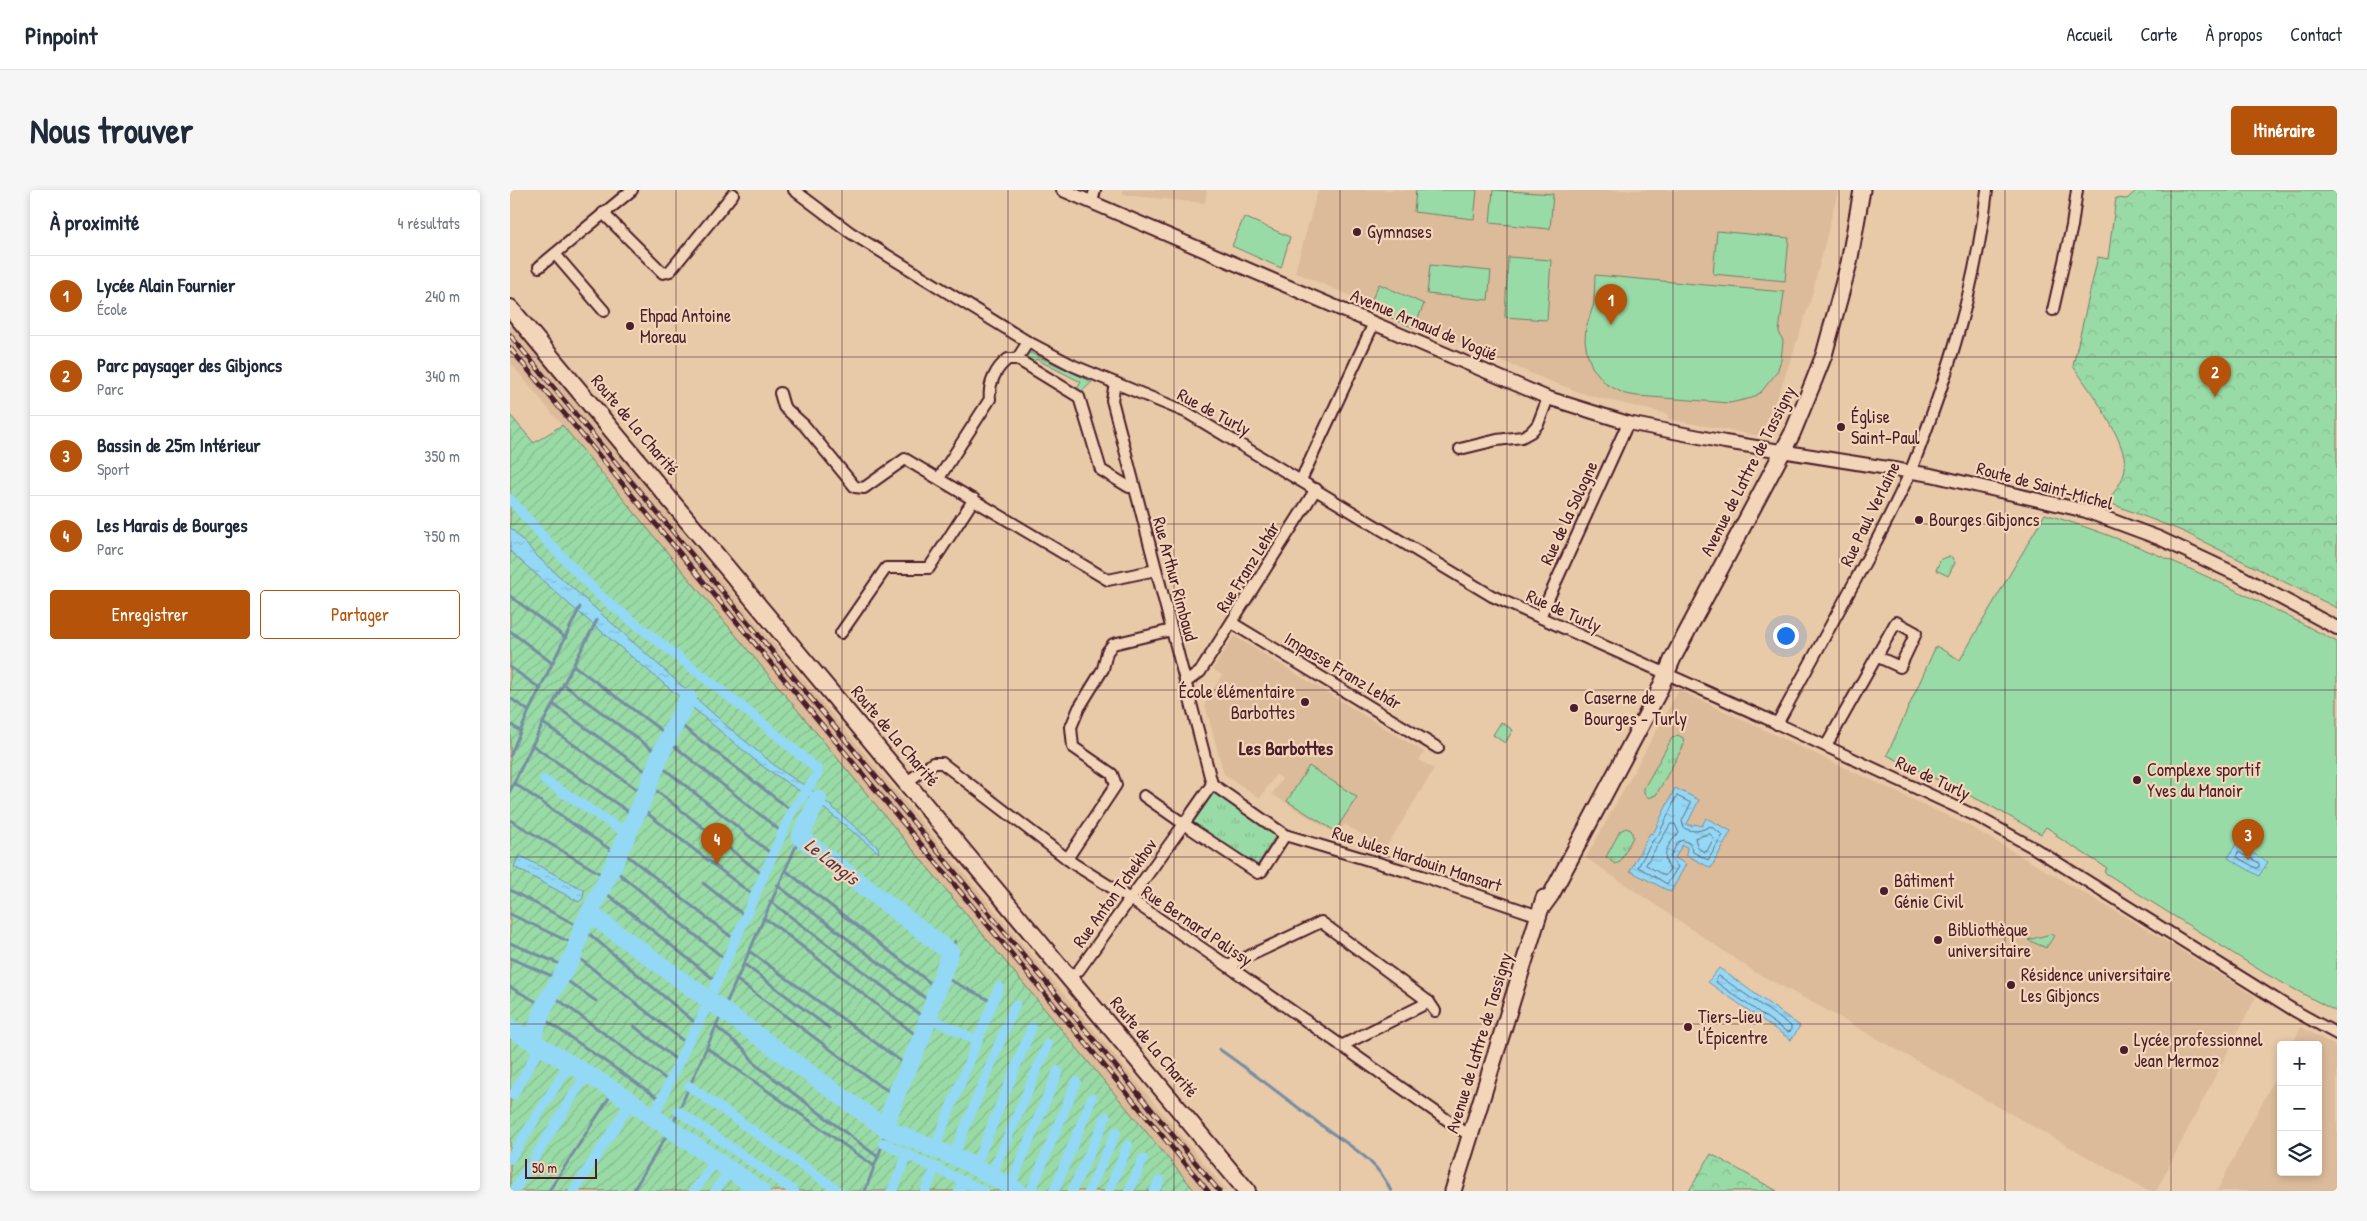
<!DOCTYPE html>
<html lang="fr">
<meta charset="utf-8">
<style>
body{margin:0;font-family:"Patrick Hand",sans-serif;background:#f6f6f7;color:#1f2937}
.controls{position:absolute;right:15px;bottom:15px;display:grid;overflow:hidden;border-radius:5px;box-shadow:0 2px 8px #0003}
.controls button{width:45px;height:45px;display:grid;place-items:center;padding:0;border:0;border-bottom:1px solid #e0e1e3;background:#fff;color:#1f2937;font:25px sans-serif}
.scale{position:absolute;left:15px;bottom:12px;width:72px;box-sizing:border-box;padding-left:5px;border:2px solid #4a1f2b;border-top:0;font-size:14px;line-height:18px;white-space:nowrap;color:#4a1f2b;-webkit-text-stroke:4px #f3d5b9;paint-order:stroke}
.you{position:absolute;left:1275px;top:445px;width:18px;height:18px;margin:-12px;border:4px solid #fff;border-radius:50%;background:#1a73e8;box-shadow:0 0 0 8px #1a73e833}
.badge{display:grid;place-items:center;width:32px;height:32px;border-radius:50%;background:#b45309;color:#fff;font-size:16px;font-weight:700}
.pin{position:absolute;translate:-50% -41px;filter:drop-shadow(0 1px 2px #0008)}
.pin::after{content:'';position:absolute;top:26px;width:18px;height:15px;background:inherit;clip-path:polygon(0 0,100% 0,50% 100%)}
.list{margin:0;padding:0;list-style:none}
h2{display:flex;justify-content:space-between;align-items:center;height:65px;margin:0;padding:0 20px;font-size:21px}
h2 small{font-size:16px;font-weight:400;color:#747a83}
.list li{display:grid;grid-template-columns:32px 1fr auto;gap:15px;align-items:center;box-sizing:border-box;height:80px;padding:0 20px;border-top:1px solid #e0e1e3}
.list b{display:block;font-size:19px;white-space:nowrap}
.list p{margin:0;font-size:16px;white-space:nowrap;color:#747a83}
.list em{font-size:16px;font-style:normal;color:#747a83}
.actions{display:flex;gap:10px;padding:15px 20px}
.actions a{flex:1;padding:11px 0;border:1px solid #b45309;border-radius:5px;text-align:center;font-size:18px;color:#b45309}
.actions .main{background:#b45309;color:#fff}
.icon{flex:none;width:28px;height:28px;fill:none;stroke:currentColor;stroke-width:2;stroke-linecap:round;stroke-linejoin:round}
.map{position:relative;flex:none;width:1827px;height:1001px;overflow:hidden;border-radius:5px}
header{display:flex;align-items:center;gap:30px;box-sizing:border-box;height:70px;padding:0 25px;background:#fff;border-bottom:1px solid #e0e1e3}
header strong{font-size:24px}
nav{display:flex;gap:28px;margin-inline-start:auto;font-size:18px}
.intro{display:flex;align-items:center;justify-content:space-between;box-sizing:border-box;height:120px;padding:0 30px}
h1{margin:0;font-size:35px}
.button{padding:12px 22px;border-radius:5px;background:#b45309;color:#fff;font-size:18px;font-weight:700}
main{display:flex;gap:30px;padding:0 30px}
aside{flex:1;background:#fff;border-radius:5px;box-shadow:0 2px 8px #0003}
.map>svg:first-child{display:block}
.built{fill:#dbbb99}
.grass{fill:url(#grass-tufts);stroke:#727d68}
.forest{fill:url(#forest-crowns);stroke:#727d68}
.garden{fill:url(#garden-furrows);stroke:#727d68}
.pitch{fill:#99dba6;stroke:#727d68}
.water{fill:url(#water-ripples);stroke:#768ea4}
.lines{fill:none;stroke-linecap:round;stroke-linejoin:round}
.shore{stroke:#67697c;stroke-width:1}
.stream{stroke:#768ea4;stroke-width:3}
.canal{stroke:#93d8f5;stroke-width:10}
.river{stroke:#93d8f5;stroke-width:18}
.minor-casing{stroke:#4a1f2b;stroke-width:14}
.tertiary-casing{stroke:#4a1f2b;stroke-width:16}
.secondary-casing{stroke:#4a1f2b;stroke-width:19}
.primary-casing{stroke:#4a1f2b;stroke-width:20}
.minor{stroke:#f3d5b9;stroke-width:10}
.tertiary{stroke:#f3d5b9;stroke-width:12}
.secondary{stroke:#f3d5b9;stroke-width:15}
.primary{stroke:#f3d5b9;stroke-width:16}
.rail-casing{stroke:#4a1f2b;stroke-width:5}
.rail{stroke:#f3d5b9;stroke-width:3;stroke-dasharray:9;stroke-linecap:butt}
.grid{fill:none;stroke:#4a1f2b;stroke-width:1;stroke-opacity:0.55}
.poi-dot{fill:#4a1f2b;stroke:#f3d5b9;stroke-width:2}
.labels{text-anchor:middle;stroke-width:4.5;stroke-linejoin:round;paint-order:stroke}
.poi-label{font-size:18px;fill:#4a1f2b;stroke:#f3d5b9;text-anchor:start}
.street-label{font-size:18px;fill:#4a1f2b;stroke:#f3d5b9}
.neighbourhood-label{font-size:19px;font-weight:bold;fill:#4a1f2b;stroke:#f3d5b9}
.water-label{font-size:19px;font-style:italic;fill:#553b49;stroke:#f3d5b9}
</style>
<header>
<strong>Pinpoint</strong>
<nav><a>Accueil</a><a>Carte</a><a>À propos</a><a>Contact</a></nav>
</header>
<div class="intro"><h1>Nous trouver</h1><a class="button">Itinéraire</a></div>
<main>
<aside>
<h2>À proximité<small>4 résultats</small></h2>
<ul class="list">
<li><span class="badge">1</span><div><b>Lycée Alain Fournier</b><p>École</p></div><em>240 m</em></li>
<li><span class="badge">2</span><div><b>Parc paysager des Gibjoncs</b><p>Parc</p></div><em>340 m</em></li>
<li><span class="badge">3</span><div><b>Bassin de 25m Intérieur</b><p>Sport</p></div><em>350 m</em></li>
<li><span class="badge">4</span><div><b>Les Marais de Bourges</b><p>Parc</p></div><em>750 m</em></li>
</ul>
<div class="actions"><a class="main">Enregistrer</a><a>Partager</a></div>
</aside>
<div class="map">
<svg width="1827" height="1001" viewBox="0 0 1827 1001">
<defs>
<pattern id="grass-tufts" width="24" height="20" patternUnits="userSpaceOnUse" patternTransform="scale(1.25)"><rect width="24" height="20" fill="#99dba6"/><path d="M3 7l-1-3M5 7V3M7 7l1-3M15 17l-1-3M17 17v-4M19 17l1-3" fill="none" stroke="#85bc8f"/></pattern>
<pattern id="forest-crowns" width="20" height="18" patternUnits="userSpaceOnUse" patternTransform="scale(1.25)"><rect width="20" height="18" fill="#99dba6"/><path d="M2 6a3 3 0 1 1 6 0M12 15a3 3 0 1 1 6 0" fill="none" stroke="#85bc8f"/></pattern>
<pattern id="garden-furrows" width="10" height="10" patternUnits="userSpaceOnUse" patternTransform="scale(1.25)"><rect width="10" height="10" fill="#99dba6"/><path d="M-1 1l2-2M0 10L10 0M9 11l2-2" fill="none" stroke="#85bc8f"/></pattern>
<pattern id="water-ripples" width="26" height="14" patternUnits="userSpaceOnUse" patternTransform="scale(1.25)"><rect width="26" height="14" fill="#93d8f5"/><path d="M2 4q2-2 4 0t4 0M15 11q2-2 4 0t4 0" fill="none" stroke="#80b9d2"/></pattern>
</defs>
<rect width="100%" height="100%" fill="#e8c9a8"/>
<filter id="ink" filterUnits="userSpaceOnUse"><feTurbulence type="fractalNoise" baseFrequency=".02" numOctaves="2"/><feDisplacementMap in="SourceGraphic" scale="10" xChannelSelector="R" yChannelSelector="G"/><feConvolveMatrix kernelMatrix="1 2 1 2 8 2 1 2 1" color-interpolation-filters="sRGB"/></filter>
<g filter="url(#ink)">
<g class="built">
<path d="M613,0H697L695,13L613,5Z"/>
<path d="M808,0H1328L1300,112L1273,192L1250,246L1158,229V224L1077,205L1027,186L785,82Z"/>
<path d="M0,130L260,449L717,1001H685L341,587L0,172Z"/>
<path d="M724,446L914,562L909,570L924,579L875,659L835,634L827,645L762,604L772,589L766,584L750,608L714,584L695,514L712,485L703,479Z"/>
<path d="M1169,500L1459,636L1641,742L1746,807L1646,1001H1638L1313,818L1245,782L1076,668Z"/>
<path d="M1791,837L1827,857V1001H1707L1771,876V982H1808V855H1782Z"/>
</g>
<g class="grass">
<path d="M517,163H521L582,192L572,201L567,199L571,192L526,169L522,174L516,169Z"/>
<path d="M1168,545L1173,548L1174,555L1146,605L1139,608L1134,604V598L1162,548Z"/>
<path d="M704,602H707L766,645L747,676L745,677L682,634Z"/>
<path d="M1116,638L1121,640L1123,647L1110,672L1105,674L1096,667L1110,641Z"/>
<path d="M1541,744L1544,746L1536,758L1518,750Z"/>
</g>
<g class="forest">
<path d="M1627,0H1827V418L1672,341L1597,312C1604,302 1614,291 1615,278C1617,250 1579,199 1563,176L1588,67L1598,69L1606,8L1617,9Z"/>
<path d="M1441,366L1445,373L1438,386L1426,380L1431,369Z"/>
<path d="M991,532L1003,540L995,553L983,545Z"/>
<path d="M1201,964L1267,1001H1179Z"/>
</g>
<path class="garden" d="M0,225L24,253L52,235L685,1001H0Z"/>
<g class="pitch">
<path d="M906,0H967L964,29L904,22Z"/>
<path d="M983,0L1043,4L1040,39L980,33Z"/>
<path d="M734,27L780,47L771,78L722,56Z"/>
<path d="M1207,41L1279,48L1275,91L1203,84Z"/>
<path d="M998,67L1041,70L1037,130L995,127Z"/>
<path d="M920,75L981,81L978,110L917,104Z"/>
<path d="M1085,85L1274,102L1269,142L1273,151L1271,170L1267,182L1251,202L1242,208L1220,213L1127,206L1115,204L1096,194L1082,177L1077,163L1075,150L1076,138L1084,113Z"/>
<path d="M869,94L914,114L904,138L858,118Z"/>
<path d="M1535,324C1638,355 1733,402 1827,452V822L1756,784L1594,682L1597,678L1546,646L1547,644L1536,637L1531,644L1477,614L1377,565L1426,456L1450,470Z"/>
<path d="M799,576L847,607L825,641L777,611Z"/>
</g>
<g class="water">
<path d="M0,337L30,369L216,535L269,579L306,603L368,657L369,663L306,612L252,576L60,415L0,361Z"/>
<path d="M1165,598L1189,610L1177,634L1182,636L1184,634L1192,636L1196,628L1221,641L1201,678L1176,665L1177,657L1172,655L1165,668L1176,674L1161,702L1120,681L1140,643L1143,644Z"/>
<path d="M1726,654L1758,672L1749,686L1718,668Z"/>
<path d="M9,665L74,700L73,708L69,712L4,677Z"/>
<path d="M1209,778L1290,836L1281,850L1198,792Z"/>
</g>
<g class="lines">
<g class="shore">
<path d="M1167,606L1181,613L1172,631L1174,638C1183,643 1192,641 1200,636L1213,645L1198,670L1183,662L1179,653L1173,650L1168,652L1160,667L1168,677L1157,694L1128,677L1143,650L1148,646Z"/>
<path d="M1161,634H1165L1169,643C1158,654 1150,665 1160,679L1155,686L1136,675Z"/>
<path d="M1200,644L1204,648L1197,661L1194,662L1188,658L1185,648Z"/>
<path d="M1728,662L1749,673V677L1746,678L1727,667Z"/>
<path d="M1209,786L1281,836V841L1277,842L1207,793L1206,790Z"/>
</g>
<g class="stream">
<path d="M0,406L56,448"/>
<path d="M0,441L42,473"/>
<path d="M63,475L159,546"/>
<path d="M0,477L31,499"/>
<path d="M54,495L150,565"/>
<path d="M0,508L19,521"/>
<path d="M43,514L142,586"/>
<path d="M167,532L282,621"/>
<path d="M33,533L135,605"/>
<path d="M0,534L10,541"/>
<path d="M158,551L273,643"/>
<path d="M22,555L126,627"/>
<path d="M0,566L19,521L70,417"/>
<path d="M147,573L263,665"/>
<path d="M4,593L108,665"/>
<path d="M139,595L253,685"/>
<path d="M0,601L33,533L87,430"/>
<path d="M129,617L243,705"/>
<path d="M0,630L96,687"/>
<path d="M110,660L224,749"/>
<path d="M102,678L216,770"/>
<path d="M275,680L428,799"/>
<path d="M193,693L235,726"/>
<path d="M267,695L423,814"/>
<path d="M0,700L72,738L188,835"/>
<path d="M92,700L206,791"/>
<path d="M260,711L417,830"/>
<path d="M0,724L66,755"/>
<path d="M253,728L262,733L411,849"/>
<path d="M0,753L57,777"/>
<path d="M239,761L399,877"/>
<path d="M440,762L445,751"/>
<path d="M64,764L177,854"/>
<path d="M0,768L42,786L52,787L86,811"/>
<path d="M234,774L319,838"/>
<path d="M432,786L483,812"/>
<path d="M227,790L367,894L386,905"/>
<path d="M0,797L34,816"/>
<path d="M42,805L160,892"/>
<path d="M31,827L151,910"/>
<path d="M124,836L169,872"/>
<path d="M206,837L234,859L246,875L368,967"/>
<path d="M197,858L364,976"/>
<path d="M709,859C742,882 774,907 807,932C834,953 867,968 881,1001"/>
<path d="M39,1001L104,900"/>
<path d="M123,1001L161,938L290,647"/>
<path d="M355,1001L373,953L375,938"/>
</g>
<g class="canal">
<path d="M0,309L36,350L89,405L250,531L308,580L307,585L282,621L188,835L177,854L143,928"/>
<path d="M34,590L118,644"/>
<path d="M418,827L468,851"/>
<path d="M0,842L1,839"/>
<path d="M179,896L329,1001"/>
<path d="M3,905L31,855"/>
<path d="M168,921L284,1001"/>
<path d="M373,953L474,1001"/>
<path d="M424,959L489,797"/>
<path d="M443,967L505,815"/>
<path d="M0,969L60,873"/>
<path d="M465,977L522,837"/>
<path d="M481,986L538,854"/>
<path d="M500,997L548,881"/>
<path d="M4,1001L77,883"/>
<path d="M64,1001L121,912"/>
<path d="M184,1001L205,971"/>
<path d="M205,1001L219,980"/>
<path d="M246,1001L248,999"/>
<path d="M382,1001L398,964"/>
<path d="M415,1001L426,977"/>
<path d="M449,1001L454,991"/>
<path d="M521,1001L566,892"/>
<path d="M544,1001L582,908"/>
<path d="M562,1001L596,927"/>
<path d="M579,1001L606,942"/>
<path d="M599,1001L618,955"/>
<path d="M619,1001L633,969"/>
<path d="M644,1001L650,990"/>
</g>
<g class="river">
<path d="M308,609L290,647L440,762L411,849L386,905L375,938"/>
<path d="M79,723L375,938L454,971L508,1001"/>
<path d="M0,838L104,900L251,1001"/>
<path d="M22,850L34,816L64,764L72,738L102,678L135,605L150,565L178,508"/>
</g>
<g class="minor-casing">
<g id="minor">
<path d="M284,0L341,43L518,152L564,176L676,222L982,406L1251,526L1468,627L1524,658L1785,821L1827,844"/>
<path d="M582,12L585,0"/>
<path d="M93,23L153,83L160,81L223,4"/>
<path d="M45,64L94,121"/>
<path d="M29,77L122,0"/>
<path d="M1543,120L1562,36L1567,0"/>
<path d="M507,169L569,207L591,280L619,297H623"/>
<path d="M605,193L602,210L702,594"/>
<path d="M270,203L274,217L294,235L345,297L354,298L395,269L598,390L646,380"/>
<path d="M950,259L987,250L1012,247L1021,242L1028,234L1038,208"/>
<path d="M429,288L480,209C478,194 486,178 498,169H507L518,152"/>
<path d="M791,290L864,133"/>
<path d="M1030,427L1118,233"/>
<path d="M722,433L928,558"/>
<path d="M331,443L376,378H419L464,309"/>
<path d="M676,492L690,482L806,299"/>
<path d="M1267,534C1293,486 1319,439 1345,391C1364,355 1385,318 1401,280C1437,189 1466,97 1477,0"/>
<path d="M1316,556L1386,432L1406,443L1390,477L1368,467"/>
<path d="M397,592L423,573H432L564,674L620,709L718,776L960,946"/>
<path d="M775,645L752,681L748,683L674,634L702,594L775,645L912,686L1029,726"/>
<path d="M557,669L606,595L602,584L563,557L561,537L569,518L593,479L597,462L603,454L662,440"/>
<path d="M718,776L811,732L919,812L831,856"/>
<path d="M560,788L569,780L674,634L634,606"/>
<path d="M919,812L925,821"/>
</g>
</g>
<g class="tertiary-casing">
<path id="tertiary" d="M553,0L1038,208L1118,233L1215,252L1421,285L1576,321L1649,348L1728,385L1827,438"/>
</g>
<g class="secondary-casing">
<g id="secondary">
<path d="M1033,716L1041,705L1148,503L1163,468L1282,244L1303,193L1314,165L1339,73L1352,0"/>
<path d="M943,1001L1034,708"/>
</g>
</g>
<g class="primary-casing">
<path id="primary" d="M0,118L737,1001"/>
</g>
<use href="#minor" class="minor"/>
<use href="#tertiary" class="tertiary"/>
<use href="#secondary" class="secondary"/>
<use href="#primary" class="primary"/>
<g class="rail-casing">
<g id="rail">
<path d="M0,145L709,1001"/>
<path d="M0,158L698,1001"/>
</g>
</g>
<use href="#rail" class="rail"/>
</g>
</g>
<path class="grid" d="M166,0V1001M332,0V1001M498,0V1001M664,0V1001M830,0V1001M997,0V1001M1163,0V1001M1329,0V1001M1495,0V1001M1661,0V1001M0,167H1827M0,334H1827M0,500H1827M0,667H1827M0,834H1827"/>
<g class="poi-dot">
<circle cx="847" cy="42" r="5"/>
<circle cx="120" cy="136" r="5"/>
<circle cx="1331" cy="237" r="5"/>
<circle cx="1409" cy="330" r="5"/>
<circle cx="795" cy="512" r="5"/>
<circle cx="1064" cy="518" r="5"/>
<circle cx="1627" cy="590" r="5"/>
<circle cx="1374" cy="701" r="5"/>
<circle cx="1428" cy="750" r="5"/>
<circle cx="1501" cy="795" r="5"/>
<circle cx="1178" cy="837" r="5"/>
<circle cx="1614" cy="860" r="5"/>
</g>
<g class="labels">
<g class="poi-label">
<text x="857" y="48">Gymnases</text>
<text x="130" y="132">Ehpad Antoine<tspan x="130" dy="21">Moreau</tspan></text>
<text x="1341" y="233">Église<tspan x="1341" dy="21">Saint-Paul</tspan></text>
<text x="1419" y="336">Bourges Gibjoncs</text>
<text x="785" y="508" text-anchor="end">École élémentaire<tspan x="785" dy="21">Barbottes</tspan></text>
<text x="1074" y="514">Caserne de<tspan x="1074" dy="21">Bourges - Turly</tspan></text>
<text x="1637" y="586">Complexe sportif<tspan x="1637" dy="21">Yves du Manoir</tspan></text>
<text x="1384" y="697">Bâtiment<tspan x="1384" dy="21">Génie Civil</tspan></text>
<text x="1438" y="746">Bibliothèque<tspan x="1438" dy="21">universitaire</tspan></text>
<text x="1511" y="791">Résidence universitaire<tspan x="1511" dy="21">Les Gibjoncs</tspan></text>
<text x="1188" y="833">Tiers-lieu<tspan x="1188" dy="21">l'Épicentre</tspan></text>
<text x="1624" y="856">Lycée professionnel<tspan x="1624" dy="21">Jean Mermoz</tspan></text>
</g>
<g class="street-label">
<text transform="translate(914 135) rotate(23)" y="6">Avenue Arnaud de Vogüé</text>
<text transform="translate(704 222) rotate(28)" y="6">Rue de Turly</text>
<text transform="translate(125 235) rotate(50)" y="6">Route de La Charité</text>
<text transform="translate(1238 281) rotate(-63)" y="6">Avenue de Lattre de Tassigny</text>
<text transform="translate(1535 296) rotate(15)" y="6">Route de Saint-Michel</text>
<text transform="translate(1059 323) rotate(-65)" y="6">Rue de la Sologne</text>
<text transform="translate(1360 324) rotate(-64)" y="6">Rue Paul Verlaine</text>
<text transform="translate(738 377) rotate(-58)" y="6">Rue Franz Lehár</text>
<text transform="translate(665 389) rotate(75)" y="6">Rue Arthur Rimbaud</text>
<text transform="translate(1054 421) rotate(24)" y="6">Rue de Turly</text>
<text transform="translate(833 481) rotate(31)" y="6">Impasse Franz Lehár</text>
<text transform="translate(385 546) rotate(50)" y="6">Route de La Charité</text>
<text transform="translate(1423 588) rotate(25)" y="6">Rue de Turly</text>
<text transform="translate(907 669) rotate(18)" y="6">Rue Jules Hardouin Mansart</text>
<text transform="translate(605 703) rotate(-54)" y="6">Rue Anton Tchekhov</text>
<text transform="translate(687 736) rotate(34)" y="6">Rue Bernard Palissy</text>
<text transform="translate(969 853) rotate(-73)" y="6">Avenue de Lattre de Tassigny</text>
<text transform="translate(644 857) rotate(50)" y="6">Route de La Charité</text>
</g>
<g class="neighbourhood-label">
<text x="776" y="565">Les Barbottes</text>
</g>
<g class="water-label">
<text transform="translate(322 671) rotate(38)" y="7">Le Langis</text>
</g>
</g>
</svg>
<div class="controls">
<button>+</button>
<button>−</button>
<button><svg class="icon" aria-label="layers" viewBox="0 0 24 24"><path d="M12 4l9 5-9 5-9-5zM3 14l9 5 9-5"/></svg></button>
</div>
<div class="scale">50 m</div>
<div class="you"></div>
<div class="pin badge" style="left:1101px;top:135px">1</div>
<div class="pin badge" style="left:1705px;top:207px">2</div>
<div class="pin badge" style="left:1738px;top:670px">3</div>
<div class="pin badge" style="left:207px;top:674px">4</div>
</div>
</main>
